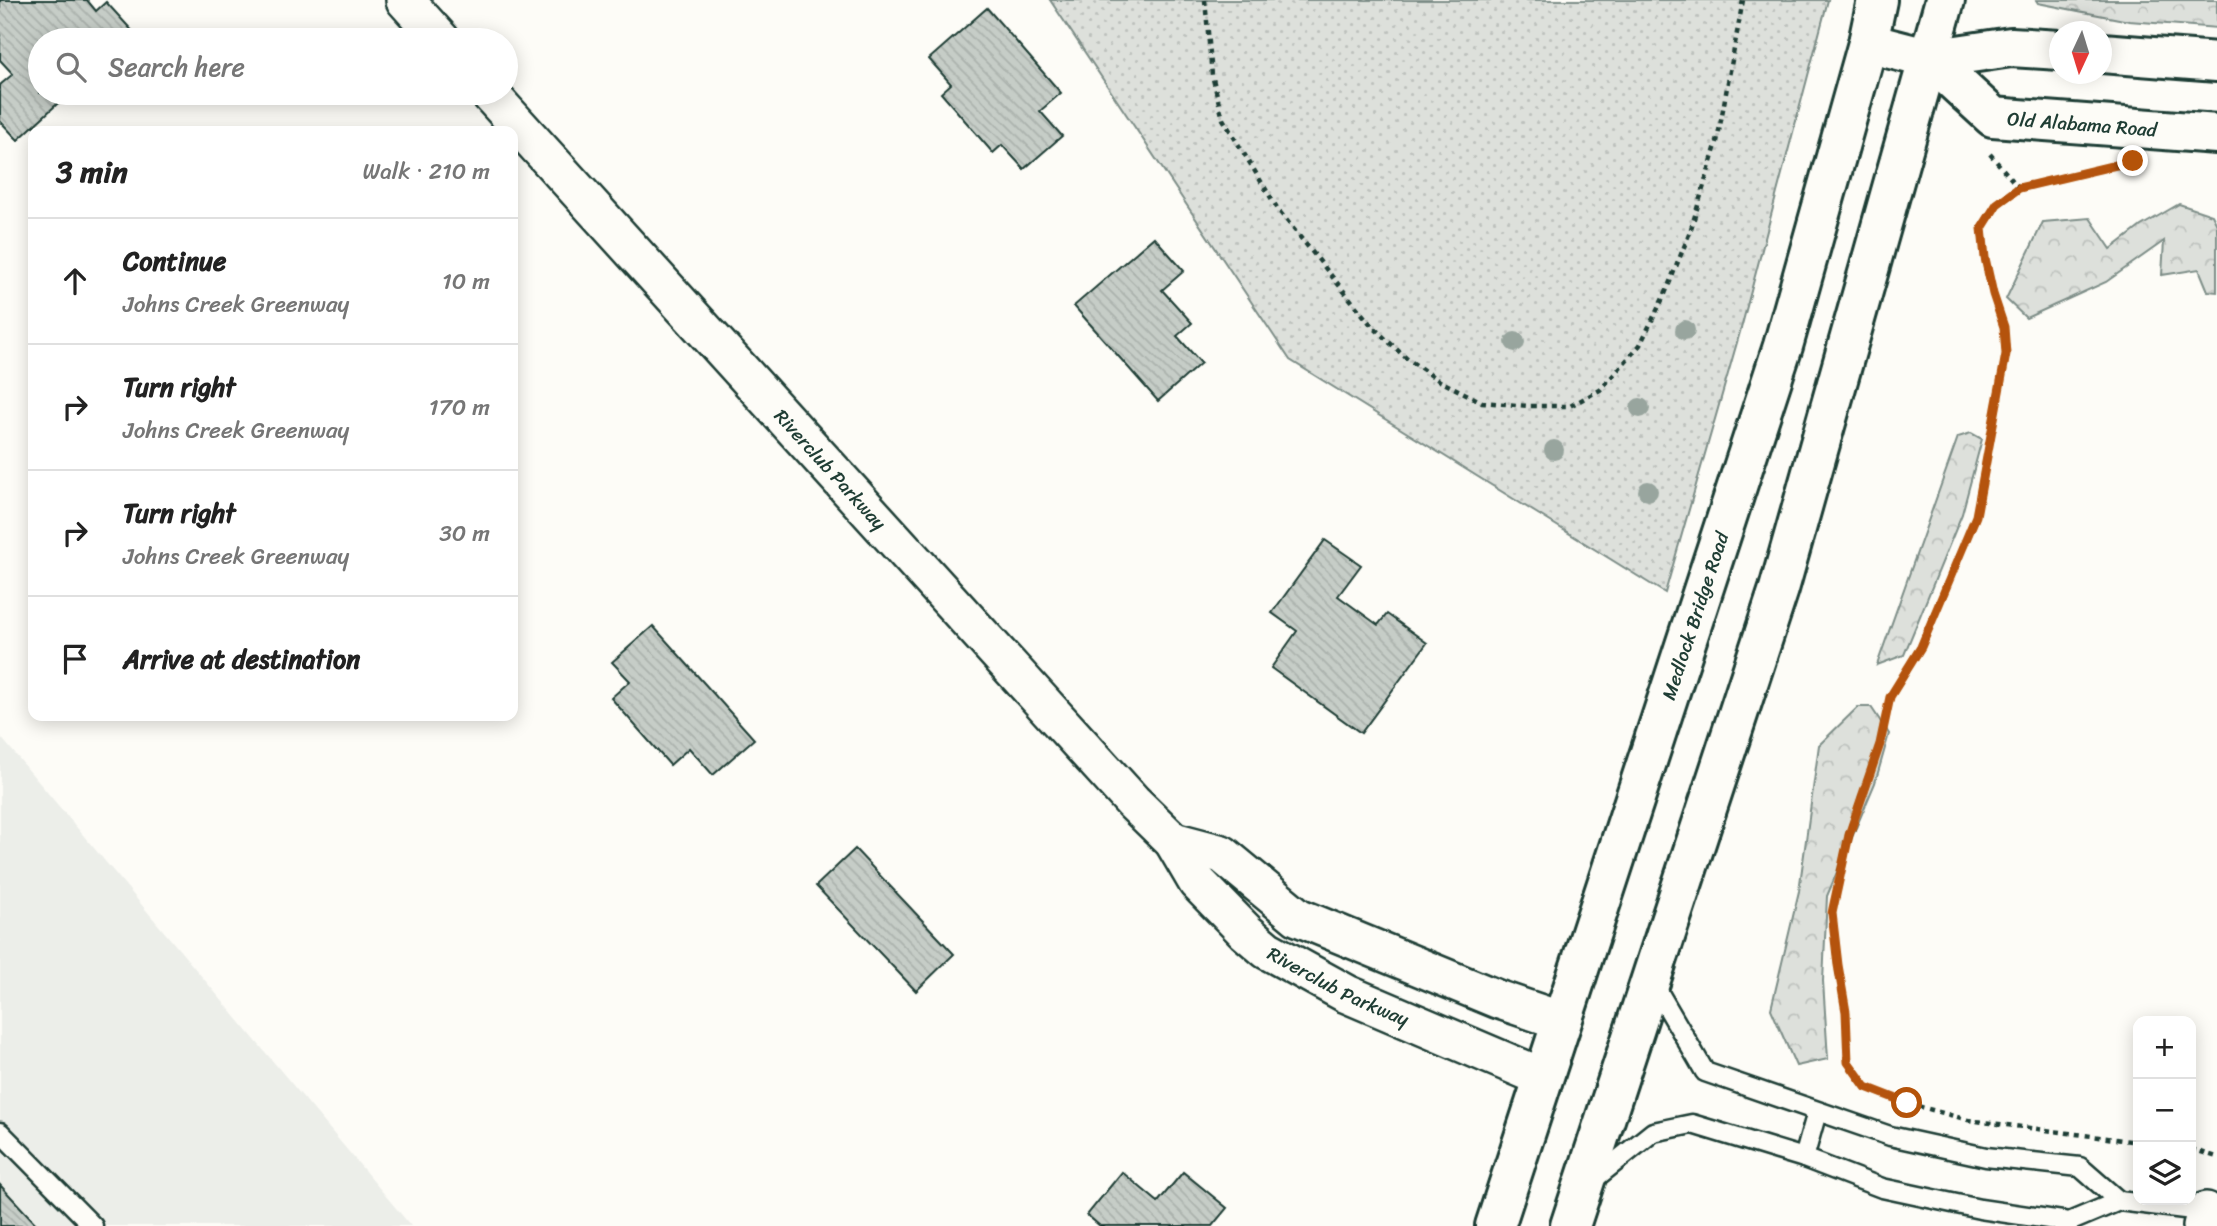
<!DOCTYPE html>
<meta charset="utf-8">
<style>
body{margin:0;font-family:Sriracha,sans-serif;background:#f6f6f6;color:#222}
.controls{position:absolute;right:21px;bottom:21px;display:grid;overflow:hidden;border-radius:14px;box-shadow:0 4px 18px #0003}
.controls button{width:63px;height:63px;display:grid;place-items:center;padding:0;border:0;border-bottom:2px solid #e0e0e0;background:#fff;color:#222;font:35px sans-serif}
.compass{position:absolute;left:2049px;top:21px;width:63px;height:63px;border-radius:50%;background:#fff;box-shadow:0 4px 18px #0003;rotate:184deg}
.stop{position:absolute;width:21px;height:21px;margin:-16px;border:5px solid #b45309;border-radius:50%;background:#fff}
.stop.end{background:#b45309;border-color:#fff;box-shadow:0 2px 7px #0008}
.list{margin:0;padding:0;list-style:none}
h2{display:flex;justify-content:space-between;align-items:center;height:91px;margin:0;padding:0 28px;font-size:30px}
h2 small{font-size:23px;font-weight:400;color:#767676}
.list li{display:grid;grid-template-columns:46px 1fr auto;gap:21px;align-items:center;box-sizing:border-box;height:126px;padding:0 28px;border-top:2px solid #e0e0e0}
.list b{display:block;font-size:26px;white-space:nowrap}
.list p{margin:0;font-size:23px;white-space:nowrap;color:#767676}
.list em{font-size:23px;font-style:normal;color:#767676}
.icon{flex:none;width:38px;height:38px;fill:none;stroke:currentColor;stroke-width:2;stroke-linecap:round;stroke-linejoin:round}
.map{position:relative;flex:none;width:2217px;height:1226px;overflow:hidden}
.search{position:absolute;background:#fff;box-shadow:0 4px 18px #0003;left:28px;top:28px;width:490px;height:77px;display:flex;align-items:center;gap:18px;box-sizing:border-box;padding:0 24px;border-radius:38px;color:#767676;font-size:26px}
.panel{position:absolute;background:#fff;box-shadow:0 4px 18px #0003;left:28px;top:126px;width:490px;height:595px;border-radius:14px}
.map>svg:first-child{display:block}
.built{fill:#eceee9}
.grass{fill:url(#grass-dots);stroke:#7e8e88;stroke-width:2}
.forest{fill:url(#forest-crowns);stroke:#7e8e88;stroke-width:2}
.building{fill:url(#building-back-hatch);stroke:#1f3d34;stroke-width:2}
.lines{fill:none;stroke-linecap:round;stroke-linejoin:round}
.service-casing{stroke:#1f3d34;stroke-width:23}
.minor-casing{stroke:#1f3d34;stroke-width:42}
.secondary-casing{stroke:#1f3d34;stroke-width:44}
.trunk-casing{stroke:#1f3d34;stroke-width:44}
.path{stroke:#1f3d34;stroke-width:4.5;stroke-dasharray:5 5;stroke-linecap:butt}
.service{stroke:#fdfcf7;stroke-width:18}
.minor{stroke:#fdfcf7;stroke-width:37}
.secondary{stroke:#fdfcf7;stroke-width:38}
.trunk{stroke:#fdfcf7;stroke-width:38}
.tree{fill:#98a59e}
.route{stroke:#b45309;stroke-width:9}
.labels{text-anchor:middle;stroke-width:7;stroke-linejoin:round;paint-order:stroke}
.street-label{font-size:19px;fill:#1f3d34;stroke:#fdfcf7}
</style>
<div class="map">
<svg width="2217" height="1226" viewBox="0 0 2217 1226">
<defs>
<pattern id="grass-dots" width="8" height="8" patternUnits="userSpaceOnUse" patternTransform="scale(1.75)"><rect width="8" height="8" fill="#dde0db"/><path d="M2 2h.1M6 6h.1" fill="none" stroke="#bdc1bd" stroke-width="1.8" stroke-linecap="round"/></pattern>
<pattern id="forest-crowns" width="20" height="18" patternUnits="userSpaceOnUse" patternTransform="scale(1.75)"><rect width="20" height="18" fill="#dde0db"/><path d="M2 6a3 3 0 1 1 6 0M12 15a3 3 0 1 1 6 0" fill="none" stroke="#bdc1bd"/></pattern>
<pattern id="building-back-hatch" width="6" height="6" patternUnits="userSpaceOnUse" patternTransform="scale(1.75)"><rect width="6" height="6" fill="#c6cdc7"/><path d="M-1 5l2 2M0 0l6 6M5-1l2 2" fill="none" stroke="#aab1ac"/></pattern>
</defs>
<rect width="100%" height="100%" fill="#fdfcf7"/>
<filter id="ink" filterUnits="userSpaceOnUse"><feTurbulence type="fractalNoise" baseFrequency=".0143" numOctaves="2"/><feDisplacementMap in="SourceGraphic" scale="14" xChannelSelector="R" yChannelSelector="G"/><feConvolveMatrix kernelMatrix="1 2 1 2 8 2 1 2 1" color-interpolation-filters="sRGB"/></filter>
<g filter="url(#ink)">
<path class="built" d="M0,736L411,1226H0Z"/>
<path class="grass" d="M1050,0H1828L1742,325L1665,593L1290,360Z"/>
<g class="forest">
<path d="M2036,0H2217V28L2129,21L2038,3Z"/>
<path d="M2179,204L2212,215L2217,225V292L2208,291L2199,269L2162,275L2164,241L2106,282L2026,318L2006,299L2043,222L2090,218L2111,249L2141,226Z"/>
<path d="M1971,433L1982,439L1962,514L1904,655L1877,665L1958,437Z"/>
<path d="M1858,707H1871L1889,734L1875,783L1827,896L1823,981L1828,1059L1796,1066L1771,1009L1799,891L1819,745Z"/>
</g>
<g class="building">
<path d="M0,0H87L96,11L106,2L136,35L130,40H40V93H69L18,140L0,121V85L13,74L0,60Z"/>
<path d="M987,8L1061,93L1040,111L1062,136L1024,169L1002,145L993,153L941,93L951,84L929,59Z"/>
<path d="M114,93H129L121,100Z"/>
<path d="M1154,237L1184,271L1162,290L1192,323L1177,336L1201,363L1158,401L1074,306Z"/>
<path d="M1325,540L1361,565L1338,596L1378,625L1387,614L1427,643L1361,733L1271,668L1297,631L1272,613Z"/>
<path d="M653,626L754,739L713,775L689,748L670,765L611,698L630,681L612,662Z"/>
<path d="M855,849L954,954L916,991L816,886Z"/>
<path d="M1122,1172L1158,1202L1183,1172L1227,1208L1212,1226H1100L1087,1215Z"/>
<path d="M0,1185L38,1226H0Z"/>
</g>
<g class="lines">
<g class="service-casing">
<g id="service">
<path d="M0,1132L93,1226"/>
<path d="M1804,1158L1817,1112"/>
<path d="M1593,1180L1653,1132L1692,1124L1804,1158L1882,1188L1980,1209L2069,1222L2119,1201L2080,1167L1986,1157L1890,1136L1705,1072L1652,981"/>
<path d="M2119,1201L2209,1212"/>
</g>
</g>
<g class="minor-casing">
<g id="minor">
<path d="M405,0L441,40"/>
<path id="s1" d="M489,93L1133,802L1173,841L1197,882L1246,932L1267,950L1347,994L1542,1077"/>
<path d="M1173,841L1222,854L1298,917L1497,999L1562,1021"/>
<path d="M2202,1226L2206,1211"/>
</g>
</g>
<g class="secondary-casing">
<g id="secondary">
<path d="M1868,43L1930,59L2011,47L2060,50"/>
<path d="M2102,53L2217,62"/>
<path id="s2" d="M1930,59L1993,117L2217,134"/>
</g>
</g>
<g class="trunk-casing">
<g id="trunk">
<path id="s3" d="M1495,1226L1783,346L1868,43L1877,0"/>
<path d="M1570,1226L1779,589L1945,0"/>
</g>
</g>
<g class="path">
<path d="M1205,0L1212,75L1223,119L1279,211L1372,326L1406,358L1438,380L1482,402L1528,406H1570L1600,390L1640,345L1665,294L1690,232L1717,142L1743,0"/>
<path d="M1990,154L2019,188"/>
<path d="M2115,165L2019,188L1997,204L1982,227L1985,258L1993,294L2004,327L2006,354L1976,516L1921,647L1890,697L1880,744L1848,835L1832,913L1837,965L1846,1012L1848,1062L1866,1087L1907,1103L1968,1120L2138,1142"/>
<path d="M2191,1149L2217,1157"/>
</g>
<use href="#service" class="service"/>
<use href="#minor" class="minor"/>
<use href="#secondary" class="secondary"/>
<use href="#trunk" class="trunk"/>
</g>
<g class="tree">
<circle cx="1685" cy="330" r="10"/>
<circle cx="1515" cy="342" r="10"/>
<circle cx="1640" cy="408" r="10"/>
<circle cx="1554" cy="450" r="10"/>
<circle cx="1648" cy="491" r="10"/>
</g>
</g>
<g class="lines" filter="url(#ink)">
<path class="route" d="M1907,1103L1866,1087L1848,1062L1846,1012L1838,965L1832,913L1849,835L1880,744L1890,697L1921,647L1976,516L2006,354L2004,327L1993,294L1985,258L1982,228L1997,204L2019,188L2133,161"/>
</g>
<g class="labels">
<g class="street-label">
<text dy="7" stroke="none"><textPath href="#s2" startOffset="175">Old Alabama Road</textPath></text>
<text dy="7" stroke="none"><textPath href="#s1" startOffset="508">Riverclub Parkway</textPath></text>
<text dy="7" stroke="none"><textPath href="#s3" startOffset="642">Medlock Bridge Road</textPath></text>
<text dy="7" stroke="none"><textPath href="#s1" startOffset="1239">Riverclub Parkway</textPath></text>
</g>
</g>
</svg>
<div class="controls">
<button>+</button>
<button>−</button>
<button><svg class="icon" aria-label="layers" viewBox="0 0 24 24"><path d="M12 4l9 5-9 5-9-5zM3 14l9 5 9-5"/></svg></button>
</div>
<svg class="compass" viewBox="-18 -18 36 36"><path d="M0-13l5 13h-10z" fill="#e53935"/><path d="M0 13l5-13h-10z" fill="#767676"/></svg>
<div class="stop" style="left:1907px;top:1103px"></div>
<div class="stop end" style="left:2133px;top:161px"></div>
<div class="search"><svg class="icon" aria-label="search" viewBox="0 0 24 24"><circle cx="10" cy="10" r="6"/><path d="M15 15l6 6"/></svg>Search here</div>
<section class="panel">
<h2>3 min<small>Walk · 210 m</small></h2>
<ul class="list">
<li><svg class="icon" aria-label="ahead" viewBox="0 0 24 24"><path d="M12 20V5M6 11l6-6 6 6"/></svg><div><b>Continue</b><p>Johns Creek Greenway</p></div><em>10 m</em></li>
<li><svg class="icon" aria-label="right" viewBox="0 0 24 24"><path d="M7 20v-9h11M14 6l5 5-5 5"/></svg><div><b>Turn right</b><p>Johns Creek Greenway</p></div><em>170 m</em></li>
<li><svg class="icon" aria-label="right" viewBox="0 0 24 24"><path d="M7 20v-9h11M14 6l5 5-5 5"/></svg><div><b>Turn right</b><p>Johns Creek Greenway</p></div><em>30 m</em></li>
<li><svg class="icon" aria-label="arrive" viewBox="0 0 24 24"><path d="M6 21V4h12l-3 4 3 4H6"/></svg><div><b>Arrive at destination</b></div></li>
</ul>
</section>
</div>
